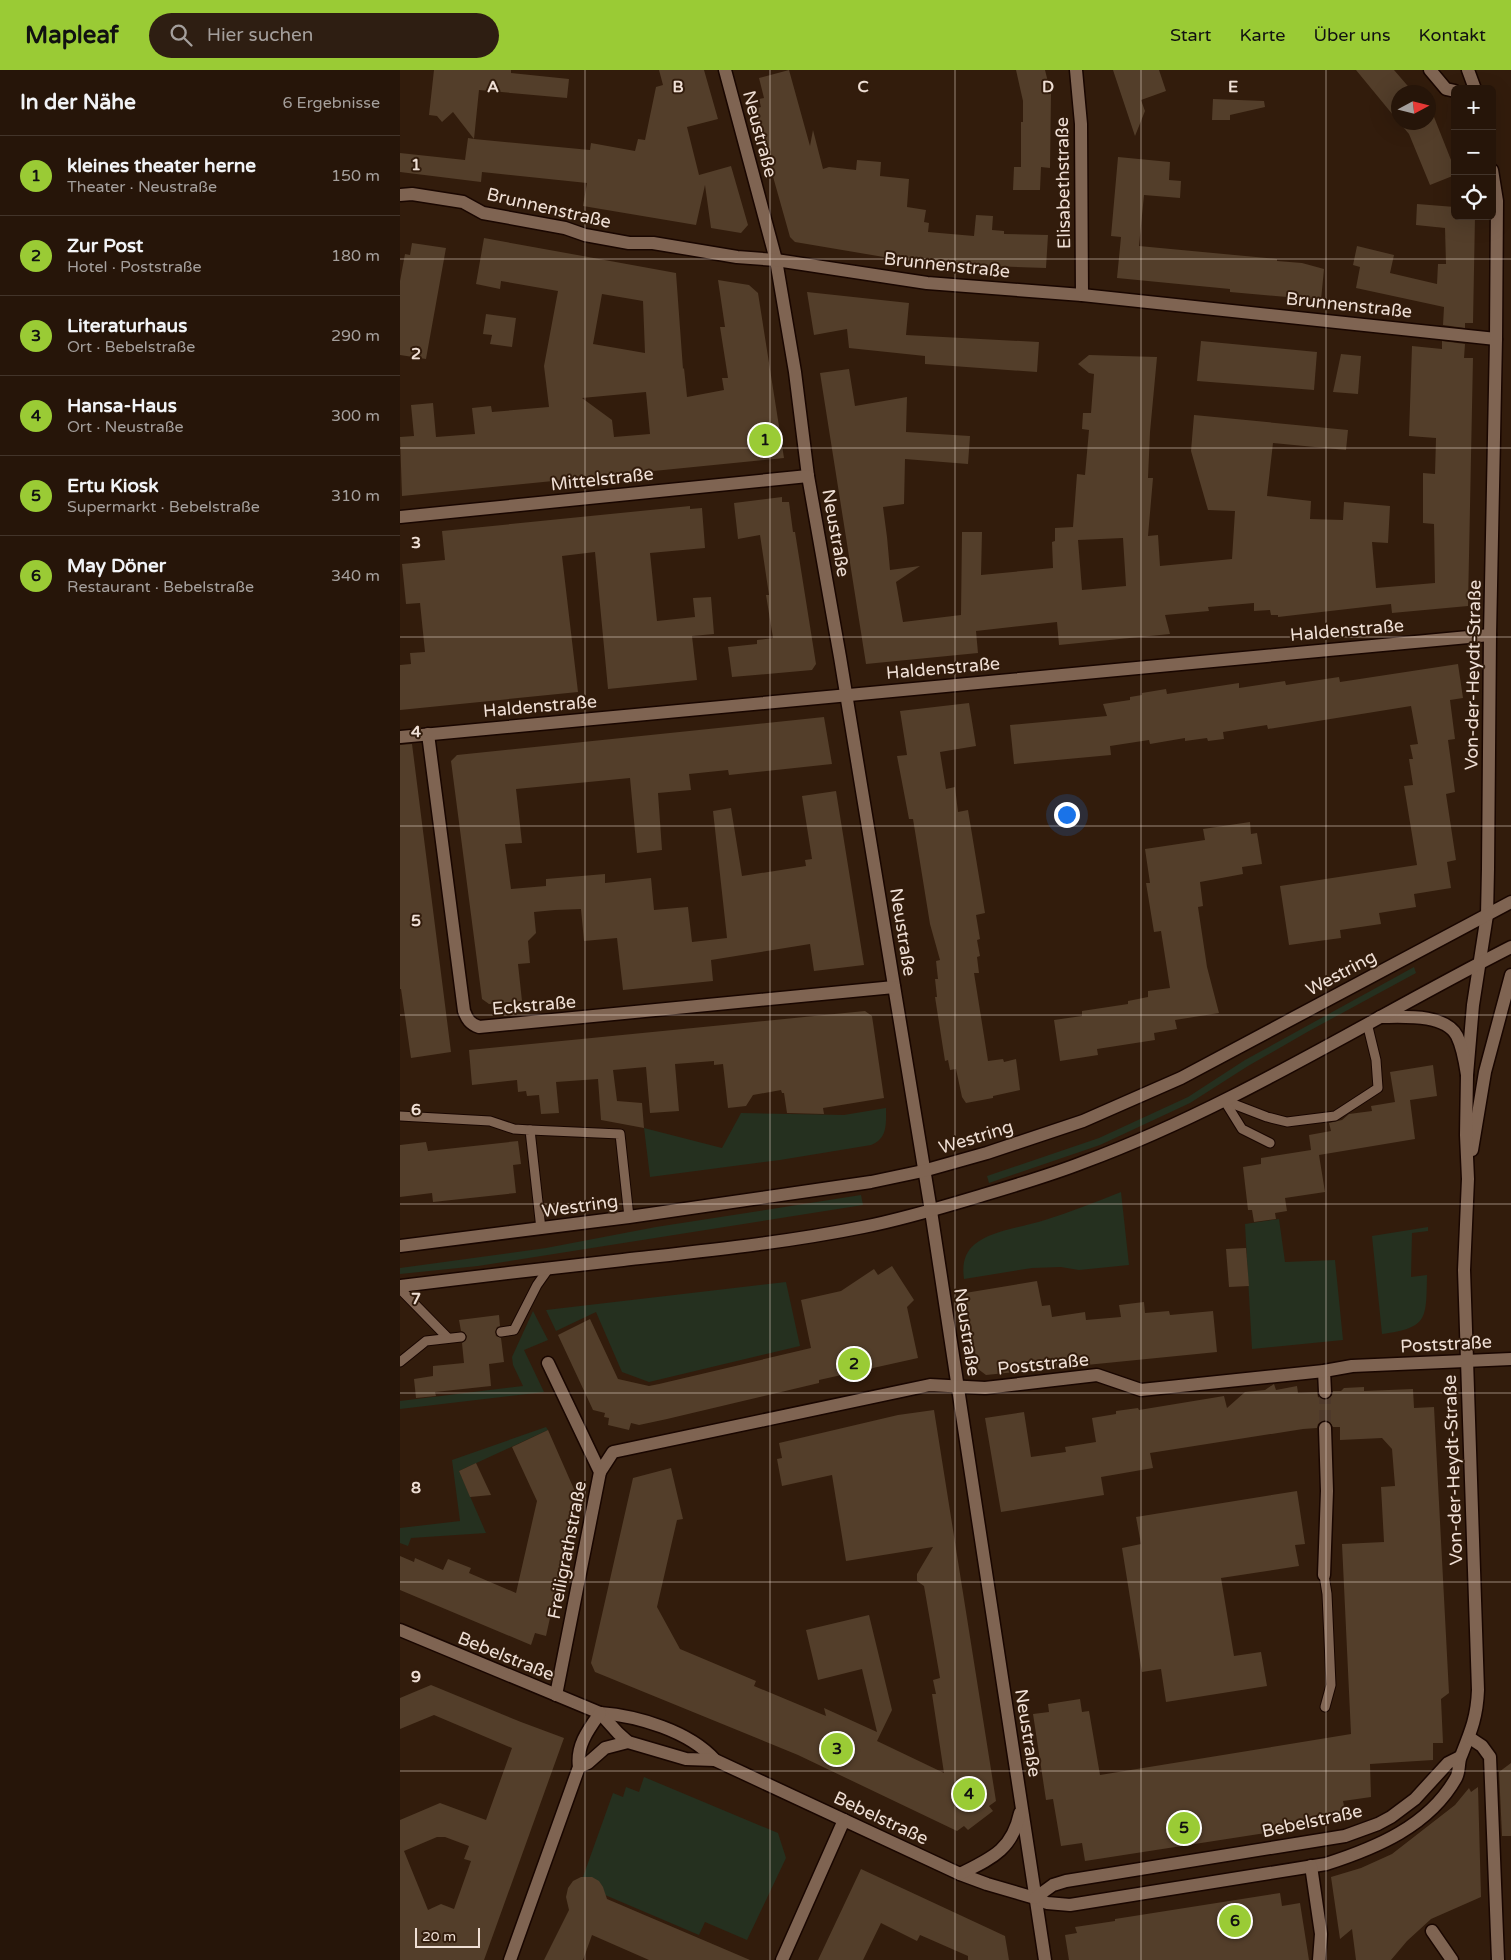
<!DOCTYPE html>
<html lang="de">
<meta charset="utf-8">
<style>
body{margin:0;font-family:"Varela Round",sans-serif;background:#2e1e12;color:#f1f3f6}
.controls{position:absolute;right:15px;top:15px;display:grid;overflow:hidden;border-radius:8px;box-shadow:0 5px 20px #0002}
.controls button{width:45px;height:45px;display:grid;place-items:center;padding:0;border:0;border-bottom:1px solid #42342a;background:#261509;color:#f1f3f6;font:25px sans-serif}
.compass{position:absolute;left:991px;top:15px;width:45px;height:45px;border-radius:50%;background:#261509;box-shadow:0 5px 20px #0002;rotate:83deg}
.scale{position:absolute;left:15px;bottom:12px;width:65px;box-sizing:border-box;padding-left:5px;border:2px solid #efdfd5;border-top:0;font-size:14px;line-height:18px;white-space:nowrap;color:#efdfd5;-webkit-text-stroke:4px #321c0c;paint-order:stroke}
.you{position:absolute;left:666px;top:744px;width:18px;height:18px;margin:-12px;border:4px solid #fff;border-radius:50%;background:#1a73e8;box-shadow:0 0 0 8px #1a73e833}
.badge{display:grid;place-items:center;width:32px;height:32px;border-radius:50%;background:#9acb35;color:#111;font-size:16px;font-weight:700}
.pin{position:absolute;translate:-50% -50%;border:2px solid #fff;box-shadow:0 1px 5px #0006}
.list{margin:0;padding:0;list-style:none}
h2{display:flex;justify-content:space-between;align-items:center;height:65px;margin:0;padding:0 20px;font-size:21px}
h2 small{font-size:16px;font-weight:400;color:#a49f9c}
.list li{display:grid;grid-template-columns:32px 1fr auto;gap:15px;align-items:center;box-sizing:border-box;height:80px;padding:0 20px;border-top:1px solid #42342a}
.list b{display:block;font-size:19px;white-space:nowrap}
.list p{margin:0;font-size:16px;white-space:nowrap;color:#a49f9c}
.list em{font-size:16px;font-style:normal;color:#a49f9c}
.icon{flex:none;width:28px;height:28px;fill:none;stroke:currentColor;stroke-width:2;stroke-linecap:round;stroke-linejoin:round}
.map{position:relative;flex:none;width:1111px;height:1890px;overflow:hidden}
header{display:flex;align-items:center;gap:30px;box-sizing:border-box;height:70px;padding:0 25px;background:#9acb35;color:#111}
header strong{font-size:24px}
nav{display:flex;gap:28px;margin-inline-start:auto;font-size:18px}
.search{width:350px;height:45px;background:#2e1e12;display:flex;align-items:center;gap:12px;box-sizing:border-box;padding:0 18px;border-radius:28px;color:#a49f9c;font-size:19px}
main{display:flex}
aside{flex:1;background:#261509}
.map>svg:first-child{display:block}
.green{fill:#25301f}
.building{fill:#533e2a;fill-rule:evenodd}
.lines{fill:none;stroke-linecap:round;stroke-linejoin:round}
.street-tunnel{stroke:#4e392a;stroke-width:12;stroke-dasharray:12 6;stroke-linecap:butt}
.lane-casing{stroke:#190600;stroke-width:11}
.street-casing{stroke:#190600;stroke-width:15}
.secondary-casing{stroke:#190600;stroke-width:15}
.lane{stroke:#7f6452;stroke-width:9}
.street{stroke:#7f6452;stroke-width:12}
.secondary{stroke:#7f6452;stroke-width:12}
.grid{fill:none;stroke:#efdfd5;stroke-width:1;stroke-opacity:0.55}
.labels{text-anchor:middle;stroke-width:4;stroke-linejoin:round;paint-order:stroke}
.street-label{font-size:18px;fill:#efdfd5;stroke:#321c0c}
.grid-label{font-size:16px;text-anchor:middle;font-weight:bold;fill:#efdfd5;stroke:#321c0c;stroke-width:4;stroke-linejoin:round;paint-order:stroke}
</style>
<header>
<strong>Mapleaf</strong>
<div class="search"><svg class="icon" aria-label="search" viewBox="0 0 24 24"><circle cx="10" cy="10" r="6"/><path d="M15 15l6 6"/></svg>Hier suchen</div>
<nav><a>Start</a><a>Karte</a><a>Über uns</a><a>Kontakt</a></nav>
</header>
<main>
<aside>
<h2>In der Nähe<small>6 Ergebnisse</small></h2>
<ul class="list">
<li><span class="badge">1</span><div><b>kleines theater herne</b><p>Theater · Neustraße</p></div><em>150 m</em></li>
<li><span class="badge">2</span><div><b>Zur Post</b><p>Hotel · Poststraße</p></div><em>180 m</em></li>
<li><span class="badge">3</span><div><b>Literaturhaus</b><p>Ort · Bebelstraße</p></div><em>290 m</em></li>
<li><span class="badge">4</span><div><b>Hansa-Haus</b><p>Ort · Neustraße</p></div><em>300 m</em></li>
<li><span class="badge">5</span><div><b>Ertu Kiosk</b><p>Supermarkt · Bebelstraße</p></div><em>310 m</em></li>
<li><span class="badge">6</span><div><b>May Döner</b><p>Restaurant · Bebelstraße</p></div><em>340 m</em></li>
</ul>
</aside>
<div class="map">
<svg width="1111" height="1890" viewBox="0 0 1111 1890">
<rect width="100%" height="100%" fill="#321c0c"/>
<g class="green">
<path d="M1014,897L1016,903L909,961L848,996L790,1033L700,1075L589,1113L587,1106L699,1068L788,1027L845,990Z"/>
<path d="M486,1038C486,1053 488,1069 471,1075L380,1090L250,1107L244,1058L322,1078L341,1043L444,1045Z"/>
<path d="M721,1122L729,1195L679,1200L661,1197L632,1198L564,1209C562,1195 564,1183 575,1174C592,1160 624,1157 645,1150C670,1142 696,1132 721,1122Z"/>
<path d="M461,1125L463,1135L78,1196L0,1204V1198L146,1178L256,1157Z"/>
<path d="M879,1149L885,1192L935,1190L943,1270L852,1279L845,1154Z"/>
<path d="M1028,1157V1161L1012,1163L1011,1207L1027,1205C1026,1248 1029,1258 982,1264L972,1166Z"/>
<path d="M386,1212L400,1276L249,1312L222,1302L196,1242L156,1261L146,1240Z"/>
<path d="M133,1241L148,1270L124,1280L144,1322L0,1339V1331L123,1316L113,1295L112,1287Z"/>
<path d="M146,1357L148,1360L59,1401L86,1463L11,1468L8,1476L0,1473V1458L60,1451L52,1390Z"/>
<path d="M244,1707L378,1763L386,1788L347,1870L305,1852L299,1865L205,1825C203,1813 195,1807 183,1807L213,1723L223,1727L226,1717L239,1722Z"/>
</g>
<g class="building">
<path d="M34,0H111V3L169,9L167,28L79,20L74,69L190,80L191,73L235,81L238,69L245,70L256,17L263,15L259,0H304L318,49L287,57L299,105L331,96L348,155L341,163L311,158L305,115L296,155L183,136L187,113L82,102L81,112L0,102V83L65,90L68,68L74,69L53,42L42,52L37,46L29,45Z"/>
<path d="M389,0L410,76L413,60L423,99L429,97L456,100L457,90L481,92L480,106L509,109L507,137L526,140L524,152L529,153L528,162L574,166L576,145L593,146L592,160L604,161V164L648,165L646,198L591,196V201L537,196L395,172L390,167L354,39L361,37L359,29L364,28L359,8Z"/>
<path d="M616,0H645L651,24L650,98L641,97L640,120H613L614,97H621V52H623V31Z"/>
<path d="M713,0H759L766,21L741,30L745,41L735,66Z"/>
<path d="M956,0H994L1013,22H998V51Z"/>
<path d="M813,29L864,31L865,37L830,45V50H812Z"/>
<path d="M1028,41L1034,47L1055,100V105L1030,115L1009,64L999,52H1028Z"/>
<path d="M718,87L770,92L769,110L781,111L780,128L744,125L739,176L877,189V191L902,193L924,199L921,230L830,222V219L717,208L721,167L711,166Z"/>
<path d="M1017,134L1055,137V146H1075L1073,253H1065V258L1043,255L1044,237L956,218L960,197L953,195L957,176L994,185L990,203L1037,214L1038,194H1046L1045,158L1016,155Z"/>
<path d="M84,168L276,203L283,299L284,298L287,327L324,320L322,308H328L320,257H325L318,210L349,215L358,223L384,388L2,426L0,367L14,366L11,335L33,333L36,367L75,364L72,338L91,336L92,342L149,337L144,296L158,221L101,211L100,219L76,214ZM202,224L243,231L245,283L193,274ZM246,322L250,364L214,367L212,350L182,328Z"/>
<path d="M12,173L46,178L26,289L0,285V211L5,184L10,185Z"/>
<path d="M407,222L509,233L506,265L639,272L637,302L525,294V286L449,278L447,259L414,265Z"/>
<path d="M86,244L116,248L112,277L90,274L92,265L83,264Z"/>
<path d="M801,271L917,282L914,320L797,311Z"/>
<path d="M1042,271L1065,274L1064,288H1073L1068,536L992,543L991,534L878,547V545H871L870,540L854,541V533L808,537L809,541L765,545L770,564L659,575L657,552L576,561L578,583L466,594L420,303L449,299L455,336L507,327L506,362L570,366L568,394L505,389L504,434L483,437L487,467L490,500L520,496L496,512L503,552L561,545L562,462H582L581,505L653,498L652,472L655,471V458L673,457L677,404L685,405L689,360L682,359L683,343H691L694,304L689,303L678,294L689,285L757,287L750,362L748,408H753L748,466L758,465L760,496L832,489L835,441L808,440L791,381L794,345L948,360L946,380L873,373L867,426L911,431L910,449L943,450L944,432L990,436L988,473L972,472L976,518L1035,513L1034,454L1023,453V403L1035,404L1036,368L1009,366L1012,276L1042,279ZM723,468L726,516L682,520L678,470Z"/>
<path d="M941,284L961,286L958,324L933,322Z"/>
<path d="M382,427V432H389L393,462H395L416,594L412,600L332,607L328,577L357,574V570L373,568L366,525H369L360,465L338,469L334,433Z"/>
<path d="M290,436V439L302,438L305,478L250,483L257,551L295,547L293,528L311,527L314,564L292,566L297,610L208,619L195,482L162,486L178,622L0,640V595L11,594L10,583L25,582L20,533L6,534L2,494L45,490L42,461Z"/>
<path d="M1058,594L1063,628L1050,630L1055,669L1048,670L1055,722L1046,724L1056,790L1047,792L1051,818L1014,824L1016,837L979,843L981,854L940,860L941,868L889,875L880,816L1017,795L1004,716L1013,715L1009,689H1013L1010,675L1018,674L1011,636L868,659L867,655L823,662L824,669L808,671L807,668L785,671V668L750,674L749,670L710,676L711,685L614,694L610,655L707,646L703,634L730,630V627L742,625V623L766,619L767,624L839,613V618L885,611L886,615L939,607L940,612Z"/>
<path d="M569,633L576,676L540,682L546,719L555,717L558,742L568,740L585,843L576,845L580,869L577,870L580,886L577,887L579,903H574L588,991L603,989L604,992L616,989L620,1020L593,1026V1028L566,1033L562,1027L556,999L550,1000L548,990L545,991L535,927H537L535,909H538L536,891L540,890L530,854L513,749H509L497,686L507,685L500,641Z"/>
<path d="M424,647L432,694L329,705L328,700L289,704L291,720L258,723L262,780L237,783L230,708L116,719L122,773L105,774L111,819L146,816V809L205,804V813L251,808L254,840L288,837L292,872L327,868L313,741L331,738L342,806L406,796L405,790L412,789L402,726L436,721L464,895L414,901L410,874L311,890L313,911L223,920L217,868L184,871L181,839L155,840L134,842L136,863L128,871L130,893L118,894L122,931L89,934L82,929L51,691L57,685Z"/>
<path d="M12,674L51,982L11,988L1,919H0V675Z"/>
<path d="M850,752L851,764L857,763L862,794L842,797L843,804L800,812L803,836L798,837L807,897L819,943L775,950L777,959L754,963L755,970L697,979L698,985L660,991L654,950L682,946V941L728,934V931L748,927V921L770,918L761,861L754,862L746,813H750L745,779L805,770L803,759Z"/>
<path d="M465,941L472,946L484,1028L423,1038L424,1044L387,1043L384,1023H382L381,1020L353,1025L346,1036L328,1038L323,994L314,995V991L275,994L279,1041L250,1043L246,997L213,1000L217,1031L242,1033L244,1058L201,1050L198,1009L156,1012L159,1043L141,1044L139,1025L127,1026L126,1021L118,1022L117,1010L72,1015L69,980Z"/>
<path d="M1033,995L1037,1026L1010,1030L1015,1069L919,1085L925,1122L885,1128L887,1141L875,1143L876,1149L854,1152L852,1140H848L843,1097L861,1094V1088L911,1080L909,1065L931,1061L929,1053L942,1050L949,1044L972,1041L971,1036L995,1032L990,1002Z"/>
<path d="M118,1071L121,1094L113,1095L116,1123L33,1132L32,1123L0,1127V1075L26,1072L28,1081Z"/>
<path d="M846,1178L849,1216L829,1217L826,1179Z"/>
<path d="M492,1196L514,1230L507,1237L518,1288L419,1310V1313L267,1349L239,1355L231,1353L229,1360L208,1355L209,1348L204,1347L205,1343L193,1340L158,1265L190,1249L218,1309L249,1316L259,1314L411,1278L401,1230L441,1221L474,1199L478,1205Z"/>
<path d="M637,1211L642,1236L650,1235L652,1247L685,1242L686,1250L721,1247L719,1235L744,1232L745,1243L769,1241L770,1245L813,1241L817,1282L586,1305L578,1299L565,1223Z"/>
<path d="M99,1245L100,1256L97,1257L95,1262L96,1266L101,1268L104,1292L89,1294L91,1316L35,1322L36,1326L16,1328L14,1309L33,1306V1296L64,1293L62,1273L66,1270L67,1266L64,1262L61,1261L59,1250Z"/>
<path d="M874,1314L876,1320L897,1316L898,1323L917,1322L918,1327L925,1330L930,1329L933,1321H941L944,1318L964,1317V1321L1013,1319L1014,1338L1034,1337L1049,1623L1041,1629L1043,1673H1033V1690L970,1694L971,1727L943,1731L945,1741L916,1745L917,1755L685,1791L682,1773L661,1776L653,1729L646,1730L633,1644L649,1642L648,1634L680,1629L682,1642L689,1641L700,1705L951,1664L942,1474L984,1472L981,1417L995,1416L992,1379L982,1368L940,1370V1357H933L929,1351L924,1350L918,1354L917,1358L903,1359L750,1383L753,1398L701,1407L704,1425L601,1442L585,1348L624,1342L631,1387L666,1382L665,1377L696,1372L692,1348L716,1344V1341L738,1338L739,1340L824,1326L827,1338L845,1322L865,1320Z"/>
<path d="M534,1340L596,1731L589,1736L593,1741L568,1760L564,1756L557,1761L398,1685L195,1602L191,1593L233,1408L271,1398L283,1449L277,1450L257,1537L280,1579L356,1611L354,1616L426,1646L424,1638L477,1662L462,1599L418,1610L406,1560L469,1545L492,1640L477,1671L544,1703L532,1624H536L533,1610L540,1608L524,1516L517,1511V1504L533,1477L446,1491L432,1405L382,1416L377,1389L382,1388L379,1373L498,1345Z"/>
<path d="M148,1360L177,1426L146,1566L135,1563L131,1575L0,1520V1486L14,1492L15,1488L43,1500L48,1489L71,1498L69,1503L116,1523L137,1431L112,1377Z"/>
<path d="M76,1393L91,1425L70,1427L59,1401Z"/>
<path d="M897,1421L905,1474L895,1475L899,1496L821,1508L834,1586L861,1582L867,1616L766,1632L761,1599L742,1602L722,1478L741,1474L736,1447Z"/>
<path d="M31,1615L121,1652L164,1668L84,1890H0V1750L40,1733L86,1750L112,1678L34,1645L0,1659V1628ZM37,1767H45L69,1776L64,1789L71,1791L54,1839L41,1834L28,1840L4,1781Z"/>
<path d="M1111,1693V1766H1102L1099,1702Z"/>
<path d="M1078,1717L1081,1827L1031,1849L1007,1871L991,1890H956L952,1859L940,1869L931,1807L961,1798L992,1784L1055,1735L1069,1718L1071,1722Z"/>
<path d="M461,1799L605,1866L609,1890H568V1886L527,1868L520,1865L517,1871L481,1853L463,1890H418Z"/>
<path d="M181,1807H192L199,1811L203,1817L207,1829L350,1890H249L192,1865L183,1890H144L169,1840L166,1827L168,1818L173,1811Z"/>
<path d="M880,1823L882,1836L900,1833L909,1890H669L665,1865L677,1863L675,1857L715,1851V1849Z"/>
</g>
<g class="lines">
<path class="street-tunnel" d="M925,1322V1358"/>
<g class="lane-casing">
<g id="lane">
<path d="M823,1030L867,1047L887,1052L935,1046L978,1018L976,990L967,953"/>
<path d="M824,1030L842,1059L870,1073"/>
<path d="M0,1046L90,1051L114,1059L130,1060L141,1159"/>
<path d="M130,1060L220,1064L229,1147"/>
<path d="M0,1219L48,1268"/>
<path d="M101,1262L114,1260L137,1215L149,1198"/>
<path d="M0,1292L26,1271L61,1267"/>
<path d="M924,1505L927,1524L931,1615L925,1637"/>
</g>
</g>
<g class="street-casing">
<g id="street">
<path d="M325,0L376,190L395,302L408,406L440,587L531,1141L645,1890"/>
<path d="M676,0L681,54L682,225"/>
<path d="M1030,0L1046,19L1055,21"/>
<path d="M1068,0L1075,19"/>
<path d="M0,125L12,124L63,132L83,143L165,158L185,165L229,173H253L337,187L376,190L527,213L682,225L1096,269"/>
<path d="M0,447L408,406"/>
<path d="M28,664L64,941C67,949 70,954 79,957L494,917"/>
<path d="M0,667L1090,565"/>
<path d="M1072,1080L1085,1002L1111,905"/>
<path d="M148,1293L200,1402L156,1625"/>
<path d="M924,1301L925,1322"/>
<path d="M200,1402L213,1382L530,1315L585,1318L697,1305L741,1320L924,1301L952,1296L1111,1289"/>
<path d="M924,1505L927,1421L925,1358"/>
<path d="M0,1560L200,1643C238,1646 289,1661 315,1690L560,1804L587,1814L635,1828L647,1833L670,1835L926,1794C976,1778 1029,1756 1056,1708C1060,1701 1058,1692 1061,1686C1071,1661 1077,1647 1078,1620L1064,1200L1068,1109L1066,1065L1067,1005L1073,935L1087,845L1088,799L1090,565L1096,269L1097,131L1092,100"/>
<path d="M200,1643L218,1663L228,1672L286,1689L315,1690"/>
<path d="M1070,1668L1082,1676L1090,1687L1098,1890"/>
<path d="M179,1697L188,1693L205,1678L228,1672"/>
<path d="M911,1796L921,1864L919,1890"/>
<path d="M560,1804C592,1788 612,1780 620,1743"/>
<path d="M635,1828L653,1815L666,1811L945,1766L978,1754L991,1747L1015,1729L1048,1693L1060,1687"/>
<path d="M1032,1861L1052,1890"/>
<path d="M110,1890L179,1697C176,1676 188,1660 200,1643"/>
<path d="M382,1890L444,1750"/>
</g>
</g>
<g class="secondary-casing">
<g id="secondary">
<path d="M980,947C1001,947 1045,943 1057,966C1063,978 1065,992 1067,1005"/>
<path d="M0,1176L229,1147L471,1112L523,1101L587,1083L683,1051L781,1008L1111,832"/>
<path d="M0,1216C74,1207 149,1198 223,1190C303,1181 384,1173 463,1157C504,1149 543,1137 583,1125C617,1115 651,1105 684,1092C833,1037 969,949 1111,877"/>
</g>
</g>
<use href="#lane" class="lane"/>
<use href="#street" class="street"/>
<use href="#secondary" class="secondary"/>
</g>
<path class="grid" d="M185,0V1890M370,0V1890M555,0V1890M741,0V1890M926,0V1890M0,189H1111M0,378H1111M0,567H1111M0,756H1111M0,945H1111M0,1134H1111M0,1323H1111M0,1512H1111M0,1701H1111"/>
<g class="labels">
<g class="street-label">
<text transform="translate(360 64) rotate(75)" y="6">Neustraße</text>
<text transform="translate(663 113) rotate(-91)" y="6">Elisabethstraße</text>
<text transform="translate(149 138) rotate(13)" y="6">Brunnenstraße</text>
<text transform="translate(547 195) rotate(6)" y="6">Brunnenstraße</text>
<text transform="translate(949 235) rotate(6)" y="6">Brunnenstraße</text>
<text transform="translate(202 409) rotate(-6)" y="6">Mittelstraße</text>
<text transform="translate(436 463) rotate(80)" y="6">Neustraße</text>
<text transform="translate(947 560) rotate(-5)" y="6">Haldenstraße</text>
<text transform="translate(543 598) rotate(-5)" y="6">Haldenstraße</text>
<text transform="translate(1073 605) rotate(-89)" y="6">Von-der-Heydt-Straße</text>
<text transform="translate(140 636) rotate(-5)" y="6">Haldenstraße</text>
<text transform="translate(503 862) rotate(81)" y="6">Neustraße</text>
<text transform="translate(941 903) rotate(-28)" y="6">Westring</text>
<text transform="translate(134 935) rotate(-5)" y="6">Eckstraße</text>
<text transform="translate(576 1067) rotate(-17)" y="6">Westring</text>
<text transform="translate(180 1136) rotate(-8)" y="6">Westring</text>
<text transform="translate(567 1262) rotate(81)" y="6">Neustraße</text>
<text transform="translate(1046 1274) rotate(-3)" y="6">Poststraße</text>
<text transform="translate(643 1294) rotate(-6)" y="6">Poststraße</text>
<text transform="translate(1053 1400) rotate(-92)" y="6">Von-der-Heydt-Straße</text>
<text transform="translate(167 1480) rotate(-79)" y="6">Freiligrathstraße</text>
<text transform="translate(106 1586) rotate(22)" y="6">Bebelstraße</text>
<text transform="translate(628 1663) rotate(81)" y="6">Neustraße</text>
<text transform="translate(481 1748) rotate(25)" y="6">Bebelstraße</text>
<text transform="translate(912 1751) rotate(-12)" y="6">Bebelstraße</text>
</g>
</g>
<g class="grid-label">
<text x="93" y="22">A</text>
<text x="278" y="22">B</text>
<text x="463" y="22">C</text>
<text x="648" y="22">D</text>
<text x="833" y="22">E</text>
<text x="16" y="100">1</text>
<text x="16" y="289">2</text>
<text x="16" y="478">3</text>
<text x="16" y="667">4</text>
<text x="16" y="856">5</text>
<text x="16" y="1045">6</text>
<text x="16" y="1234">7</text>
<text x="16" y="1423">8</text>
<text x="16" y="1612">9</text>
</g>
</svg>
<div class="controls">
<button>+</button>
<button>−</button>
<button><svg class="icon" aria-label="locate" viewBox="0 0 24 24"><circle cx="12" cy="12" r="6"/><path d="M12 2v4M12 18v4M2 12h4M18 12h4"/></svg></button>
</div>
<svg class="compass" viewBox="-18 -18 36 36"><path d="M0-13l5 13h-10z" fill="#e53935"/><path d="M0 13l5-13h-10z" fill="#a49f9c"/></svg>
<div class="scale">20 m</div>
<div class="you"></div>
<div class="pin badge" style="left:365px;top:370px">1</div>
<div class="pin badge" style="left:454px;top:1294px">2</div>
<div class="pin badge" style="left:437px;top:1679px">3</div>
<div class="pin badge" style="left:569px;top:1724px">4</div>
<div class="pin badge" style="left:784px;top:1758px">5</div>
<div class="pin badge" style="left:835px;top:1851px">6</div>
</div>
</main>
